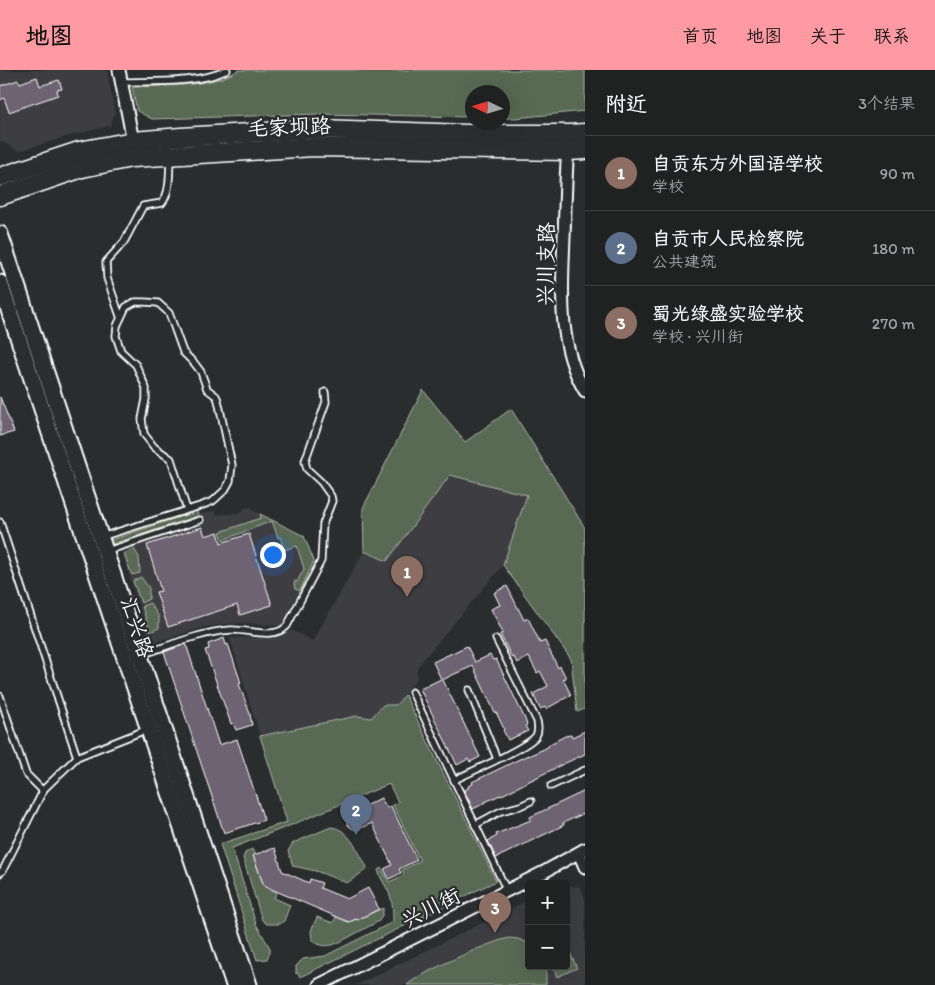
<!DOCTYPE html>
<html lang="zh">
<meta charset="utf-8">
<style>
body{margin:0;font-family:Itim,"LXGW WenKai TC",sans-serif;background:#282a2a;color:#f1f3f6}
.controls{position:absolute;right:15px;bottom:15px;display:grid;overflow:hidden;border-radius:5px;box-shadow:0 5px 20px #0002}
.controls button{width:45px;height:45px;display:grid;place-items:center;padding:0;border:0;border-bottom:1px solid #3d3f40;background:#202222;color:#f1f3f6;font:25px sans-serif}
.compass{position:absolute;left:465px;top:15px;width:45px;height:45px;border-radius:50%;background:#202222;box-shadow:0 5px 20px #0002;rotate:274deg}
.you{position:absolute;left:272px;top:484px;width:18px;height:18px;margin:-12px;border:4px solid #fff;border-radius:50%;background:#1a73e8;box-shadow:0 0 0 8px #1a73e833}
.badge{display:grid;place-items:center;width:32px;height:32px;border-radius:50%;background:#ff9aa2;color:#fff;font-size:16px;font-weight:700}
.pin{position:absolute;translate:-50% -41px;filter:drop-shadow(0 1px 2px #0008)}
.pin::after{content:'';position:absolute;top:26px;width:18px;height:15px;background:inherit;clip-path:polygon(0 0,100% 0,50% 100%)}
.list{margin:0;padding:0;list-style:none}
h2{display:flex;justify-content:space-between;align-items:center;height:65px;margin:0;padding:0 20px;font-size:21px}
h2 small{font-size:16px;font-weight:400;color:#a2a4a5}
.list li{display:grid;grid-template-columns:32px 1fr auto;gap:15px;align-items:center;box-sizing:border-box;height:75px;padding:0 20px;border-top:1px solid #3d3f40}
.list b{display:block;font-size:19px;white-space:nowrap}
.list p{margin:0;font-size:16px;white-space:nowrap;color:#a2a4a5}
.list em{font-size:16px;font-style:normal;color:#a2a4a5}
.map{position:relative;flex:none;width:585px;height:915px;overflow:hidden}
header{display:flex;align-items:center;gap:30px;box-sizing:border-box;height:70px;padding:0 25px;background:#ff9aa2;color:#111}
header strong{font-size:24px}
nav{display:flex;gap:28px;margin-inline-start:auto;font-size:18px}
main{display:flex}
aside{flex:1;background:#202222}
.map>svg:first-child{display:block}
.built{fill:#3e3d42}
.green{fill:#586a53;stroke:#acb4a9}
.building{fill:#6e6372;stroke:#fff}
.lines{fill:none;stroke-linecap:round;stroke-linejoin:round}
.lane-casing{stroke:#fff;stroke-width:9}
.street-casing{stroke:#fff;stroke-width:15}
.secondary-casing{stroke:#fff;stroke-width:19}
.primary-casing{stroke:#fff;stroke-width:21}
.lane{stroke:#2a2d2e;stroke-width:5.5}
.street{stroke:#2a2d2e;stroke-width:11}
.secondary{stroke:#2a2d2e;stroke-width:15}
.primary{stroke:#2a2d2e;stroke-width:18}
.labels{text-anchor:middle;stroke-width:4.5;stroke-linejoin:round;paint-order:stroke}
.street-label{font-size:21px;fill:#fff;stroke:#2a2d2e}
</style>
<header>
<strong>地图</strong>
<nav><a>首页</a><a>地图</a><a>关于</a><a>联系</a></nav>
</header>
<main>
<div class="map">
<svg width="585" height="915" viewBox="0 0 585 915">
<rect width="100%" height="100%" fill="#2a2d2e"/>
<filter id="ink" filterUnits="userSpaceOnUse"><feTurbulence type="fractalNoise" baseFrequency=".02" numOctaves="2"/><feDisplacementMap in="SourceGraphic" scale="10" xChannelSelector="R" yChannelSelector="G"/><feConvolveMatrix kernelMatrix="1 2 1 2 8 2 1 2 1" color-interpolation-filters="sRGB"/></filter>
<g filter="url(#ink)">
<g class="built">
<path d="M0,0H107L115,43L110,56L76,64L19,81L0,71Z"/>
<path d="M450,405L528,425L503,495L417,597V608L396,635H383L371,648L357,646L260,666L230,568L280,567L291,560L313,571L364,481L387,490Z"/>
<path d="M252,437L253,440L304,466L314,491L282,556L247,553L224,554L205,557L151,573L117,468L215,440L217,445L237,443L244,440V438Z"/>
<path d="M566,816L580,817L585,829V915H356L529,830V896H566Z"/>
</g>
<g class="green">
<path d="M238,0H585V41L515,48H503L502,22H472V47L320,44L152,49L137,41L132,17C160,16 216,17 238,0Z"/>
<path d="M423,320L465,372L511,339L585,458V639L577,642L571,589L503,495L527,425L450,405L387,491L364,481L363,438Z"/>
<path d="M197,441L198,446L112,474L109,472L111,470Z"/>
<path d="M260,444L304,466L314,491L300,521L295,519L294,514L295,511L297,512L304,499L297,476L284,480L280,467L278,468L272,451L223,470L220,462L261,448Z"/>
<path d="M134,479L139,487L140,503L132,505L124,484Z"/>
<path d="M141,507L149,518V529L141,533L133,511Z"/>
<path d="M150,533L159,547V558L150,562L142,536Z"/>
<path d="M405,625L496,811L300,907L298,903L296,904V896L303,889L325,886L393,852C393,843 393,832 389,823C386,815 380,809 378,800L381,798L389,812L404,805L402,800L420,791L393,735L398,732L389,714L289,756L232,778L256,854L270,878V882L267,889L257,890L220,774L287,752L260,666L357,646L371,648L383,635H396Z"/>
<path d="M331,757C349,758 359,784 367,797L366,800L347,813L316,801L293,796L288,781L293,773Z"/>
<path d="M252,779L255,785L253,786L264,816L277,822L274,828L290,835L284,851L280,854H267L262,850L243,788L245,783Z"/>
<path d="M383,838V843L379,851L338,873C328,877 320,877 312,870L311,861L317,847L333,853L336,847L349,852L356,849L357,850Z"/>
<path d="M510,868L518,869L529,873V896H546V915H407C420,903 493,870 510,868Z"/>
<path d="M566,874L577,898L557,907L552,896H566Z"/>
</g>
<g class="building">
<path d="M37,7L40,16L59,10L62,19L57,20L58,25L9,42L4,28L0,30V16L18,10L20,13Z"/>
<path d="M0,327L14,362L0,366Z"/>
<path d="M202,457L205,466L218,462L221,473L249,464L272,535L240,545L237,535L168,557L156,522L161,521L147,475Z"/>
<path d="M507,516L524,550L528,548L540,573L545,571L558,598L560,596L566,608L563,609L571,625L546,639L545,637L540,639L533,624L548,616L540,601L537,603L529,587L517,593L514,587L512,588L500,564L503,563L491,539L500,535L494,523Z"/>
<path d="M224,568L226,575L228,574L241,613L239,614L250,644L252,655L236,660L233,653L231,654L205,580L209,579L208,574Z"/>
<path d="M186,574L219,675L237,669L264,750L224,763L164,582Z"/>
<path d="M467,576L475,592L490,585L493,590L496,589L525,649L527,655L525,656L528,661L508,670L503,660L504,659L496,642L495,643L473,596L450,606L443,610L480,687L470,692L468,689L457,695L420,619L441,609L433,592Z"/>
<path d="M585,661V684L559,696L500,726V725L483,733V734L473,739L464,720L469,718L468,716L473,714L472,712L528,685V686L544,679L549,676L548,675L565,666L571,665L572,667Z"/>
<path d="M585,721V743L563,753L564,755L496,788L488,771L497,766L496,764L531,750L530,747Z"/>
<path d="M381,728L387,738L391,736L417,790L399,799L401,803L389,809L384,799L392,795L372,753L359,759H353L348,755L346,750L349,744Z"/>
<path d="M275,778L282,801L309,813L310,809L322,813L320,818L347,829L368,818L379,839L357,850L356,849L349,852L264,816L253,785Z"/>
</g>
<g class="lines">
<g class="lane-casing">
<g id="lane">
<path d="M121,12C153,11 199,14 227,0"/>
<path d="M120,246L107,208L106,192L124,172L143,136L162,133C171,121 169,102 170,88"/>
<path d="M0,452L77,687"/>
<path d="M101,467L203,435L213,431L225,420L230,411L232,395L218,330L216,326L207,319L201,302L195,294L183,282L169,243L158,233L145,232H135L126,237L117,256L116,266L121,281L136,295L146,318V329L142,349L144,364L154,377L171,389L187,440"/>
<path d="M107,481L200,450"/>
<path d="M140,585C169,576 200,562 231,560C248,559 274,570 287,556L321,491L323,454L332,431L331,426L321,412L307,399L305,391L326,332L325,322"/>
<path d="M469,620L497,689"/>
<path d="M412,622L507,821"/>
<path d="M0,626L26,704L43,721"/>
<path d="M454,710C470,702 527,678 536,666C539,661 538,656 537,651L496,569"/>
<path d="M551,716L585,700"/>
<path d="M475,755L501,741L520,736L531,731"/>
<path d="M0,803L3,800L44,719L77,687L148,659"/>
</g>
</g>
<g class="street-casing">
<g id="street">
<path d="M119,0L133,71"/>
<path d="M568,74C566,105 565,136 564,167C562,218 557,275 585,321"/>
<path d="M579,783L585,797"/>
<path d="M319,915L544,802L585,779"/>
</g>
</g>
<g class="secondary-casing">
<g id="secondary">
<path d="M0,164L249,915"/>
<path d="M0,213L234,915"/>
</g>
</g>
<g class="primary-casing">
<g id="primary">
<path d="M0,107L79,81L133,71L181,67L319,59L467,64H569L585,63"/>
<path d="M0,126L82,98L131,88L314,77L568,81L585,80"/>
</g>
</g>
<use href="#lane" class="lane"/>
<use href="#street" class="street"/>
<use href="#secondary" class="secondary"/>
<use href="#primary" class="primary"/>
</g>
</g>
<g class="labels">
<g class="street-label">
<text transform="translate(289 57) rotate(-2)" y="7">毛家坝路</text>
<text transform="translate(546 194) rotate(-89)" y="7">兴川支路</text>
<text transform="translate(137 557) rotate(72)" y="7">汇兴路</text>
<text transform="translate(431 838) rotate(-27)" y="7">兴川街</text>
</g>
</g>
</svg>
<div class="controls">
<button>+</button>
<button>−</button>
</div>
<svg class="compass" viewBox="-18 -18 36 36"><path d="M0-13l5 13h-10z" fill="#e53935"/><path d="M0 13l5-13h-10z" fill="#a2a4a5"/></svg>
<div class="you"></div>
<div class="pin badge" style="left:407px;top:527px;background:#8d6e63">1</div>
<div class="pin badge" style="left:356px;top:765px;background:#5c6f8a">2</div>
<div class="pin badge" style="left:495px;top:863px;background:#8d6e63">3</div>
</div>
<aside>
<h2>附近<small>3个结果</small></h2>
<ul class="list">
<li><span class="badge" style="background:#8d6e63">1</span><div><b>自贡东方外国语学校</b><p>学校</p></div><em>90 m</em></li>
<li><span class="badge" style="background:#5c6f8a">2</span><div><b>自贡市人民检察院</b><p>公共建筑</p></div><em>180 m</em></li>
<li><span class="badge" style="background:#8d6e63">3</span><div><b>蜀光绿盛实验学校</b><p>学校 · 兴川街</p></div><em>270 m</em></li>
</ul>
</aside>
</main>
